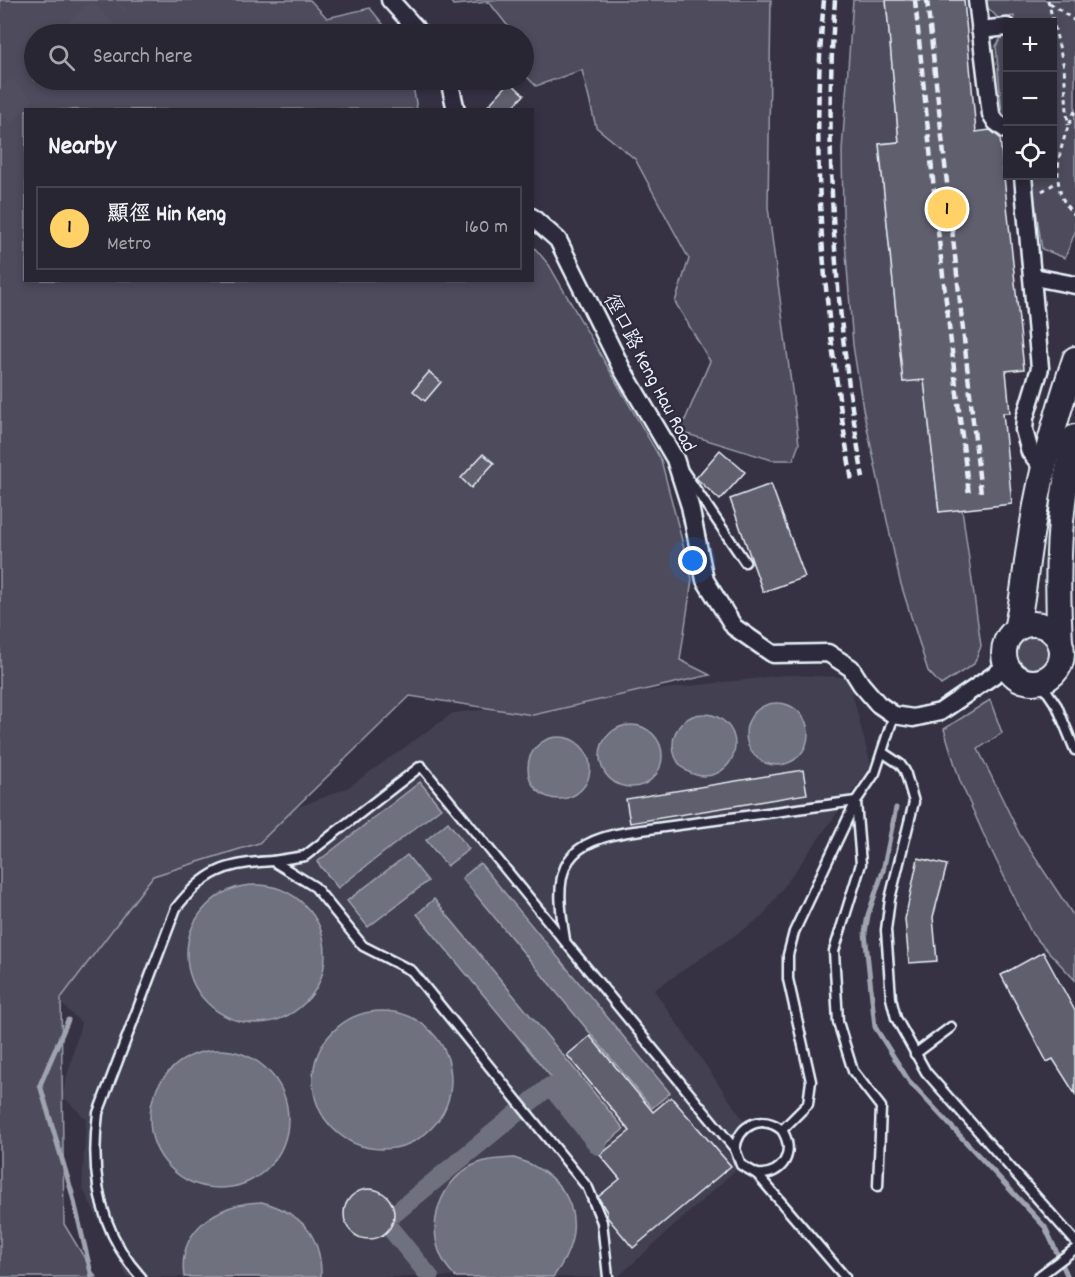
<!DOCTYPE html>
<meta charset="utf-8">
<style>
body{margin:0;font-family:Dekko,"LXGW WenKai TC",sans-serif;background:#302e3b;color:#f1f3f6}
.controls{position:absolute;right:18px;top:18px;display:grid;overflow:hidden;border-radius:0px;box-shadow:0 3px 9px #0003}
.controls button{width:54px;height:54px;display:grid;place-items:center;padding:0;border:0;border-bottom:2px solid #44434e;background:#282633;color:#f1f3f6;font:30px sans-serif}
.you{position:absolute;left:693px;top:561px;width:21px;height:21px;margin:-15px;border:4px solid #fff;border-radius:50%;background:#1a73e8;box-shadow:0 0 0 9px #1a73e833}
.badge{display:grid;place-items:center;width:39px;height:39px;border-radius:50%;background:#ffd166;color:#111;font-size:20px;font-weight:700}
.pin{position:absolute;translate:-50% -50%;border:3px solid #fff;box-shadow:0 2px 6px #0006}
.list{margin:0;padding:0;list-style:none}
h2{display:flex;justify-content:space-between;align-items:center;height:78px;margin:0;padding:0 24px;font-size:26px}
h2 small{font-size:20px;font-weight:400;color:#a5a5ac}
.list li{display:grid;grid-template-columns:39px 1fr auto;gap:18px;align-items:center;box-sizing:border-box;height:84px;margin:0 12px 12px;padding:0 12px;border:2px solid #44434e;border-radius:0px}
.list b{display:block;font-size:22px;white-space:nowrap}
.list p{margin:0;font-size:20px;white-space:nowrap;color:#a5a5ac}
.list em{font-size:20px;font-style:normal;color:#a5a5ac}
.icon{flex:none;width:33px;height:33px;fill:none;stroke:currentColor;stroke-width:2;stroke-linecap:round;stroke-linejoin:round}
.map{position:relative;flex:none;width:1075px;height:1277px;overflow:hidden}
.search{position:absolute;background:#282633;box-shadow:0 3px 9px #0003;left:24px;top:24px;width:510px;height:66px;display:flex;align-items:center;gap:15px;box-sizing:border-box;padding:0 21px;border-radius:33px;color:#a5a5ac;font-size:22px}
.panel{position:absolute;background:#282633;box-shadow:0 3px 9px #0003;left:24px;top:108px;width:510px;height:174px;border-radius:0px}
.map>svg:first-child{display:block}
.built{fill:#433f51}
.green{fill:#4d4b5c;stroke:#9a9eaa;stroke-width:1.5}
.water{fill:#70717f;stroke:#a0a4af;stroke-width:1.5}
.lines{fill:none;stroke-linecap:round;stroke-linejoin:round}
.stream{stroke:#a0a4af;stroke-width:5}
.canal{stroke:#70717f;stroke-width:18}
.building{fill:#605e6e;stroke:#e8f1f8;stroke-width:1.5}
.highway-tunnel{stroke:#514f5f;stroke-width:32;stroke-dasharray:32 16;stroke-linecap:butt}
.lane-casing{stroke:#e8f1f8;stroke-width:13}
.street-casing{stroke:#e8f1f8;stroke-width:21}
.secondary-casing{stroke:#e8f1f8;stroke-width:28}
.path{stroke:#e8f1f8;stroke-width:3;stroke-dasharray:4.5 4.5;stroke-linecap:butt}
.lane{stroke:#2f2a3d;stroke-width:8}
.street{stroke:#2f2a3d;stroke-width:16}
.secondary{stroke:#2f2a3d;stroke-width:24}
.rail{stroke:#e8f1f8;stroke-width:4.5;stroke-dasharray:9 4.5;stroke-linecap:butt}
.labels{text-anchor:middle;stroke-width:4.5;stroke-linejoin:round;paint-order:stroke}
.street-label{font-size:20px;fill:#e8f1f8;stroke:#2f2a3d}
</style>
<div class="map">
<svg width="1075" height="1277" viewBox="0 0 1075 1277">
<rect width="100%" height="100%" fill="#363244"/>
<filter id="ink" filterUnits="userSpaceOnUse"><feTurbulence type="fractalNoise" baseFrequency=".0167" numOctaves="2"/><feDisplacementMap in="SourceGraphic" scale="12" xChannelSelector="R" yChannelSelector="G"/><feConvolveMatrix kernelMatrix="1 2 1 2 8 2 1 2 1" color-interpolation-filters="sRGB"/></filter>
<g filter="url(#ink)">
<path class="built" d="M786,675L848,677L871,766L762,917L654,990L744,1121L723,1146L739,1167L618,1277H127L82,1187L86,1119L62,1096L81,1023L46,988L153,864L347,788L453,713Z"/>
<g class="green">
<path d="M0,0H310L327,18L370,8L391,34H34V80H412L417,109L26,110V280H532L533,246L549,265L661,460L692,579L680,660L710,675L533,715L410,696L259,843L153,876L61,998L64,1224L96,1277H0Z"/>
<path d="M450,0H771L768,207L799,444L793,460H772L674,430L685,420L710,361L675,302L689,259L635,159L596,127L582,70L536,86L524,74V55L526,51L524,34H514L489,2L453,5Z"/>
<path d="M853,0H886L899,142L879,144L903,382L924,380L939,512L962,509L981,646L974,664L941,685L928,671L900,581L863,409L853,345L843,215L842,150Z"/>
<path d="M986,0H1075V232L1065,258L1042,249L1031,176H1052V22H1015L1014,16L998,18L987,7Z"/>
<path d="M1003,35H1007V119L1002,114L996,46Z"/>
<circle cx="1033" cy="653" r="26"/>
<path d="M990,700L1002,733L978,749L1020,835L1075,918V980L1032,934L983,833L960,781L944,729Z"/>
</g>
<g class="water">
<circle cx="777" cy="734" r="31"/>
<circle cx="704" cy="745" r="31"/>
<circle cx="631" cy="756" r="31"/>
<circle cx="559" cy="768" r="31"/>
<path d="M420,782L441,808L338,888L317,862Z"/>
<path d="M448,822L469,849L447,866L426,840Z"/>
<path d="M407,855L428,881L368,927L347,901Z"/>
<path d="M480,863L670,1093L652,1108L462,878Z"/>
<circle cx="256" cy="954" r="69"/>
<path d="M434,899L624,1129L606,1144L417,914Z"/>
<circle cx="382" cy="1080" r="69"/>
<circle cx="219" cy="1119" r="69"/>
<path d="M514,1158C573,1176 592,1227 553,1277H456C423,1246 431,1192 468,1168C482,1159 498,1159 514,1158Z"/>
<path d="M262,1202C301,1213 322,1235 321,1277H184C177,1228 220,1203 262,1202Z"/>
</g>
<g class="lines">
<g class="stream">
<path d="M896,808L883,871L868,915L865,933L875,1027L909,1081L1045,1227L1068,1277"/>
<path d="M68,1020L40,1085L72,1193L92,1277"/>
</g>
<g class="canal">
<path d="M394,1214L550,1086L598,1146"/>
<path d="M390,1228L430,1277"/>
</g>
</g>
<g class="building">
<path d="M886,0H964L976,132L990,130L1000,138L1024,369L1006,371L1010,413H1003L1012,504L939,512L924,380L903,382L879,144L899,142Z"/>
<path d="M510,82L524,95L510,110H484Z"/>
<path d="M429,372L441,382L425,401L413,391Z"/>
<path d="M720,450L745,472L720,500L696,478Z"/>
<path d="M483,454L494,463L471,488L461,478Z"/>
<path d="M771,484L805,577L763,592L730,499Z"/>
<path d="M803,770L807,794L630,823L626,799Z"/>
<path d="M918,858L947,865L933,917L937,961L909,963L905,919Z"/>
<path d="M1043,952L1075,1011V1094L1053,1059L1047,1062L1001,975Z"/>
<path d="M590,1036L653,1112L671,1097L731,1166L633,1248L607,1217V1212L598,1197L620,1179L600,1155L630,1131L567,1055Z"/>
<circle cx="369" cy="1214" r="25"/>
</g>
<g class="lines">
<g class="highway-tunnel">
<path d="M79,34L116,0"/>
<path d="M0,112L34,77"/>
</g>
<g class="lane-casing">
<g id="lane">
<path d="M684,472L745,562"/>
<path d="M1040,681L1057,706L1075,750"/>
<path d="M882,752L900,764L905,771L914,802L890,899L886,930L891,998L896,1018L926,1072L1075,1241"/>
<path d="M856,802L861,864L834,951L838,1022L853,1071L881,1107L878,1186"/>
<path d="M565,940C555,877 555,844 627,832L856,801"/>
<path d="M915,1054L951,1027"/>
<path d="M735,1149L741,1165L757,1174L845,1277"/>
<path d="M757,1174C783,1176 796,1152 782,1130"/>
<path d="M141,1277C99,1231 90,1173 98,1113L176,908C205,871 226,863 273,861"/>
<path d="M608,1277L602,1222L588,1188L412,971L363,946L315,887L273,861L305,856L421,766L735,1149C739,1124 762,1114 782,1130L808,1104L811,1081L788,979V955L794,932L856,801L875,773L894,715"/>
<path d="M1038,1277L1075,1249"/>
</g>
</g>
<g class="street-casing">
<g id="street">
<path d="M390,0L421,34"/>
<path d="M977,0L991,114L996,122L1008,131"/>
<path d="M980,30L1007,27"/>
<path d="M449,80L456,110"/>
<path d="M1023,176L1040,368L1025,418L1024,430L1030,452L1043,468"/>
<path d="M532,217L558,240L622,369L675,459L690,506L705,580L734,627L773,654L828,653L851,668L861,684L878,704L894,715L913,718L940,712L1007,666"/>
<path d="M1034,277L1075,285"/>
</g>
</g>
<g class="secondary-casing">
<g id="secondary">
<circle cx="1033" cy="653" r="29"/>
<path d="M1016,629C1024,596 1026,562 1032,529C1041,470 1056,415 1075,359"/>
<path d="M1060,642C1056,574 1058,503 1075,437"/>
</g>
</g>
<g class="path">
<path d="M1048,0L1064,67L1068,125"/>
<path d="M1050,3L1075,21"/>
<path d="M1075,111C1061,140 1045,190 1075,215"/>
<path d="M1042,191L1059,181"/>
</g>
<use href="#lane" class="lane"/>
<use href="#street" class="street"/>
<use href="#secondary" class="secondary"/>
<g class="rail">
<path d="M824,0C809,162 825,322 852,481"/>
<path d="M835,0C823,161 836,319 863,478"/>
<path d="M915,0L940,250L969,495"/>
<path d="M927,0L981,494"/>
</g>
</g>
</g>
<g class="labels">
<g class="street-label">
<text transform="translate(651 372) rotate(62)" y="7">徑口路 Keng Hau Road</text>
</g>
</g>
</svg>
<div class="controls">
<button>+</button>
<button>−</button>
<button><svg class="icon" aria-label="locate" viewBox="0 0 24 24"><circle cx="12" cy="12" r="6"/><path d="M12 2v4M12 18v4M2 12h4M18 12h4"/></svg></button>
</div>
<div class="you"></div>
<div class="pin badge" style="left:947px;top:209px">1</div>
<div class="search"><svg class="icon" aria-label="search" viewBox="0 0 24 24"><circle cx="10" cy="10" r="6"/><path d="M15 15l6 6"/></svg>Search here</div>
<section class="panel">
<h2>Nearby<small></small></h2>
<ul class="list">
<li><span class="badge">1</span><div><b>顯徑 Hin Keng</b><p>Metro</p></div><em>160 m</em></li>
</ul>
</section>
</div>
